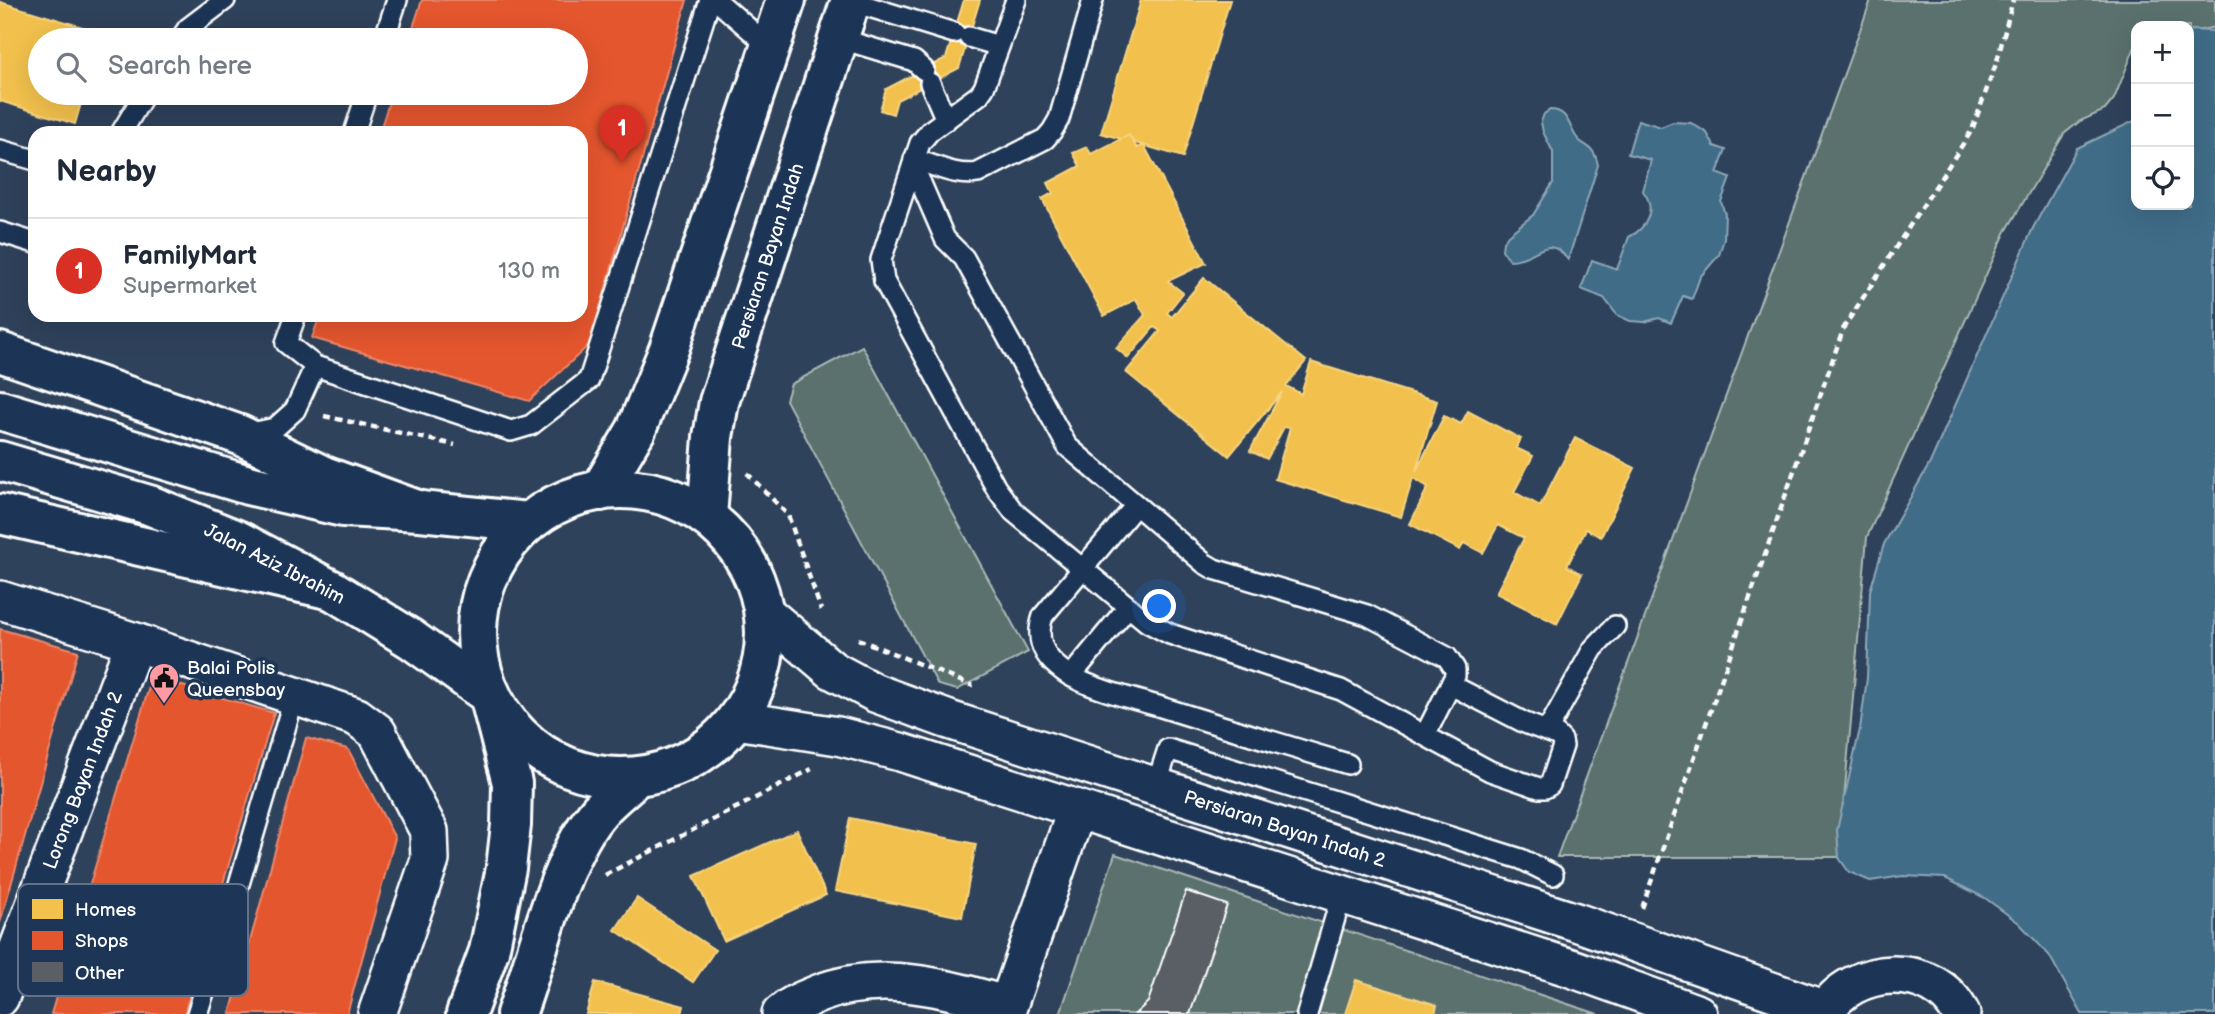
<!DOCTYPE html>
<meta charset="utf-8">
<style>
body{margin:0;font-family:"Balsamiq Sans",sans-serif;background:#f6f6f7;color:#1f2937}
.controls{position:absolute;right:21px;top:21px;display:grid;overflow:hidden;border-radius:14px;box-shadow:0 7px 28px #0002}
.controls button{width:63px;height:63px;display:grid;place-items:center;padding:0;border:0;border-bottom:2px solid #e0e1e3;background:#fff;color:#1f2937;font:35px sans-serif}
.you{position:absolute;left:1160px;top:607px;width:24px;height:24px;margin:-18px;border:5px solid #fff;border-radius:50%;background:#1a73e8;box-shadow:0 0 0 10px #1a73e833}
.badge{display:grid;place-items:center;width:46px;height:46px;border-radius:50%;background:#d93025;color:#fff;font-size:23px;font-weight:700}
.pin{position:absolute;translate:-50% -58px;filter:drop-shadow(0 2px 4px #0008)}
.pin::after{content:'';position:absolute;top:37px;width:24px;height:21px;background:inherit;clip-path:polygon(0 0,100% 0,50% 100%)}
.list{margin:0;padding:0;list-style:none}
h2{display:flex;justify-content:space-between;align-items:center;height:91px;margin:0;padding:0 28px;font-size:30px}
h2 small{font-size:23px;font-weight:400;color:#747a83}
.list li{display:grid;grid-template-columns:46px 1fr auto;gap:21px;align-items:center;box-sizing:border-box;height:105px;padding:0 28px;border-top:2px solid #e0e1e3}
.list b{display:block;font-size:26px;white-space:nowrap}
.list p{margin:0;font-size:23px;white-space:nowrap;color:#747a83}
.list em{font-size:23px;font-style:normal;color:#747a83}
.icon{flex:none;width:38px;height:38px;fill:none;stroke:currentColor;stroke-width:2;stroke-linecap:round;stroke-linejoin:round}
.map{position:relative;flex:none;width:2215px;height:1014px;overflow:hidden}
.search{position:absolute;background:#fff;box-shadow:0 7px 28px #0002;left:28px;top:28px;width:560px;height:77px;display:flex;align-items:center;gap:18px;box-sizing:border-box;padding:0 24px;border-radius:38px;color:#747a83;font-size:26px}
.panel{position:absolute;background:#fff;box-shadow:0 7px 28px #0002;left:28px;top:126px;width:560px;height:196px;border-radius:21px}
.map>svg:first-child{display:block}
.green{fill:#5a716d;stroke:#acb8b6;stroke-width:2}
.water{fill:#416c88;stroke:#8da7b8;stroke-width:2}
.homes{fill:#f2c14e;stroke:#f6d483;stroke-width:2}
.shops{fill:#e4572e;stroke:#ec896d;stroke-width:2}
.building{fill:#5a5f65;stroke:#fff;stroke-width:2}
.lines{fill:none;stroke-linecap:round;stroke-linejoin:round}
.service-casing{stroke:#fff;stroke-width:24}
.minor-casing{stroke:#fff;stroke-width:42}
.tertiary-casing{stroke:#fff;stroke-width:44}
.primary-casing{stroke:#fff;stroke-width:44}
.trunk-casing{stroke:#fff;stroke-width:44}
.path{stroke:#fff;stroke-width:4.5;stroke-dasharray:7 5;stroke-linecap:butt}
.service{stroke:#1d3557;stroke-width:19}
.minor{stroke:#1d3557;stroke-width:37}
.tertiary{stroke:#1d3557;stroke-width:38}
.primary{stroke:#1d3557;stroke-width:38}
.trunk{stroke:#1d3557;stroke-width:38}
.labels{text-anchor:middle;stroke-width:7;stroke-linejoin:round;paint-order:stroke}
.street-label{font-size:19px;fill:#fff;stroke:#1d3557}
.poi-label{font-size:19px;fill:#fff;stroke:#1d3557;text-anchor:start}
.key{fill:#1d3557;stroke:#617289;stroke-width:2}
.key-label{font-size:19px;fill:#fff}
</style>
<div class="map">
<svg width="2215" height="1014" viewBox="0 0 2215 1014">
<rect width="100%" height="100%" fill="#2f425b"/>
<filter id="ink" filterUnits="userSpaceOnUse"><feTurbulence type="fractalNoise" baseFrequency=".0143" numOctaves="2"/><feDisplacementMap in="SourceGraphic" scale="14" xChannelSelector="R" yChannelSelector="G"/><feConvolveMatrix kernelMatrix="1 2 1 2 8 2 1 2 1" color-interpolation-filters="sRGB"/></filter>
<g filter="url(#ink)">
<g class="green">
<path d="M1871,0H2215V27L2202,30H2189V26H2136V44L2114,99L2105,110L2080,121L2064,134L2005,233L1867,537L1839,857H1557Z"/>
<path d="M862,346L1028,652L957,690L938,685L786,400L791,384Z"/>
<path d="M1115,854L1598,1014H1060Z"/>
</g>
<g class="water">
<path d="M2189,30L2215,31V1014H2082L2049,955L2019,923L1985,898L1945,878L1903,876L1870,881L1849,872L1839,858L1837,830L1860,729L1867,678L1870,591L1884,544L1930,463L2033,228L2077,148L2136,120V205H2189Z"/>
<path d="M1550,110C1567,110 1568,123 1575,135C1583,149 1593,141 1598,165L1568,260C1548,231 1536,260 1510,260L1502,250L1503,242L1508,235L1533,215L1553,183V152L1543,132L1541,122L1544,114Z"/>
<path d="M1638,120L1661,127L1673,122L1691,123L1707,133L1714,146L1726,150L1717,173L1730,178L1721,202L1725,214L1724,239L1719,255L1700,277L1692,299L1683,296L1671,323L1659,318L1644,322L1630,321L1617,315L1604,298L1581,289L1592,260L1617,269L1629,237C1647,228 1657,209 1643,191L1651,160L1628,154Z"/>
</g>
<g class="homes">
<path d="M964,0H980L959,68L897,100L893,114L880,110L886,89L946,58Z"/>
<path d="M1141,0H1230L1183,157L1101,133Z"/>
<path d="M0,2L102,33L100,40H40V93H84L75,124L0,101Z"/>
<path d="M1129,135L1137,148L1144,145L1206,263L1168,281L1183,293L1167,313L1172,317L1204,278L1306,361L1286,386L1301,394L1311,362L1437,401L1416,471L1444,416L1461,424L1468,411L1521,439L1516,448L1533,456L1514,492L1540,506L1575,438L1635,468L1601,537L1586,529L1567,566L1582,574L1557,624L1496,593L1524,538L1498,525L1483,553L1464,543L1460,550L1410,524L1428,487L1413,478L1401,517L1275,479L1290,428L1284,427L1267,459L1250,451L1282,392L1229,456L1126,372L1160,331L1154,327L1128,358L1116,348L1145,315L1136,299L1104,316L1042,199L1053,193L1048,183L1080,166L1073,153L1087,147L1091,154Z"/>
<path d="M850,818L976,844L962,917L835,891Z"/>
<path d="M797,830L826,895L724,941L694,876Z"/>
<path d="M637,898L715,950L693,982L615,930Z"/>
<path d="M1356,980L1437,1005L1435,1014H1345Z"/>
<path d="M595,982L684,1006L682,1014H586Z"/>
</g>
<g class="shops">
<path d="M422,0H687L590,344L529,401L312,338L320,315H581V133H379L392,93H576V40H409Z"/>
<path d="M0,629L78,651L0,923Z"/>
<path d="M152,677L274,713L184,1014H51Z"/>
<path d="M306,738L348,749L395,838L347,1014H230Z"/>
</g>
<path class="building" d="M1186,891L1227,905L1190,1014H1135L1148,1002Z"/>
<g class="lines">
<g class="service-casing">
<g id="service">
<path d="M716,0L770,47"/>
<path d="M1016,0L984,88L979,95L930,131L920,143L881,260L884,281L996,488L1014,512L1147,622L1170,634L1341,690L1490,771L1539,788H1545L1550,785L1563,746L1562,740L1557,735L1525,723L1451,685"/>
<path d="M850,1L954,33"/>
<path d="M969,37L999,46"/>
<path d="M838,38L914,61L924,70"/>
<path d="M180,40L188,28L225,0"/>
<path d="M384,40L397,0"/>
<path d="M930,83L946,120"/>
<path d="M121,133L145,93"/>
<path d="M354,133L367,93"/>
<path d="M0,150L35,160"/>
<path d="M914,159C934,165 956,177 978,173L1045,139L1052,131L1059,119L1093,0"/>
<path d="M913,165L945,239L964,258L1067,446L1204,563L1214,569L1367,615L1447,657L1455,669V676L1425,735"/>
<path d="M0,232L35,243"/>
<path d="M296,315L286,343L315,366L511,431L531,425L589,380L710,0"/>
<path d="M247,434L275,428L295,410L315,366"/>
<path d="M1136,505L1043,616C1035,639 1043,657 1063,671C1082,686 1133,699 1158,706C1221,726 1284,745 1348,764"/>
<path d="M1071,676L1128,607"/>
<path d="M1547,731L1593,649L1615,626"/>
<path d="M1156,786L1168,749L1521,859L1553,875"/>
<path d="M197,1014L239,884L295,695"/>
<path d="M1307,1014L1342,894"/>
</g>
</g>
<g class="minor-casing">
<g id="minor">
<path d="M0,600L135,642L357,717L377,732L429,831L430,860L377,1014"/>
<path d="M764,612L832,670L875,693L949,720L1576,922L1825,1010"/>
<path d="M736,720L838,736L900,752L1571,968L1698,1014"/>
<path d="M0,997L135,642"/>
<path d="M781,1014C792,1004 804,1000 818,994C881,969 946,988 1008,1006"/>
<path d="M1005,1014L1077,809"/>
<path d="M1823,1014C1852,964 1934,960 1961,1014"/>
</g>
</g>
<g class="tertiary-casing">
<g id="tertiary">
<path d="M600,491L636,430L669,349L786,0"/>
<path d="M707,517L713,437L719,402L851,0"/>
</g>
</g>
<g class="primary-casing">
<g id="primary">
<path d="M0,410L248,485L343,507L420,511L528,522"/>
<path d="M0,461L149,505L237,540L332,590L411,639L489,695L512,783L511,825L506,868L489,951L466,1014"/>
<circle cx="621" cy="633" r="144"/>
<path d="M516,1014C539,953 558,858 600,810C611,798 624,788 636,777"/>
</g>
</g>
<g class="trunk-casing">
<g id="trunk">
<path d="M0,352L240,435L324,476L420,511"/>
<path d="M0,514L332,590"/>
</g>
</g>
<g class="path">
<path d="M324,416L455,445"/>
<path d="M747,473L788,515L821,610"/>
<path d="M858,639L973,686"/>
<path d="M605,875L812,769"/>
<path d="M1642,908L1844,327L1972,130L1997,61L2013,0"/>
</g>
<use href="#service" class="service"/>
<use href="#minor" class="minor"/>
<use href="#tertiary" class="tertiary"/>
<use href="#primary" class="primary"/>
<use href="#trunk" class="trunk"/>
</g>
</g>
<defs>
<g id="civic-pin" transform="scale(1.575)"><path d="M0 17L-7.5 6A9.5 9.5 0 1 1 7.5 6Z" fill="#ff9aa2" stroke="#1d3557"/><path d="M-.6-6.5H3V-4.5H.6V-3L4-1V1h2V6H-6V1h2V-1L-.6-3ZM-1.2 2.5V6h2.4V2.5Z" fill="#111"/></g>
</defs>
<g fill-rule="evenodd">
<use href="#civic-pin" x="164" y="678"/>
</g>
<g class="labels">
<g class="street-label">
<text transform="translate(767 256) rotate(-72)" y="7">Persiaran Bayan Indah</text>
<text transform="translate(275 563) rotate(27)" y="7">Jalan Aziz Ibrahim</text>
<text transform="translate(82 780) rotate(-69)" y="7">Lorong Bayan Indah 2</text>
<text transform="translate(1285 828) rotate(18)" y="7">Persiaran Bayan Indah 2</text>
</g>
<g class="poi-label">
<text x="187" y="674">Balai Polis<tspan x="187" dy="22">Queensbay</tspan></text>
</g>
</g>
<rect x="18" y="884" width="230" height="112" rx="10" class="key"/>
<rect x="32" y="899" width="31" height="20" fill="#f2c14e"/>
<rect x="32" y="931" width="31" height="19" fill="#e4572e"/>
<rect x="32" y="962" width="31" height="20" fill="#5a5f65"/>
<g class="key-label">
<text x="75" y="916">Homes</text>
<text x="75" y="947">Shops</text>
<text x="75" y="979">Other</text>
</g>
</svg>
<div class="controls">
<button>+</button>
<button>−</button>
<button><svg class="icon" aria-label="locate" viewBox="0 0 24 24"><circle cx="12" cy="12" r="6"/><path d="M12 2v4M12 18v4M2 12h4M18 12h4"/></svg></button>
</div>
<div class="you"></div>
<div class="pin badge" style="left:622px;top:163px">1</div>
<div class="search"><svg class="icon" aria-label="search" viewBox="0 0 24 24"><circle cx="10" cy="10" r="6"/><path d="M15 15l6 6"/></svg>Search here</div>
<section class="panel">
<h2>Nearby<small></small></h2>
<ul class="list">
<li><span class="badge">1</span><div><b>FamilyMart</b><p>Supermarket</p></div><em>130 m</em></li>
</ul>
</section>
</div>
